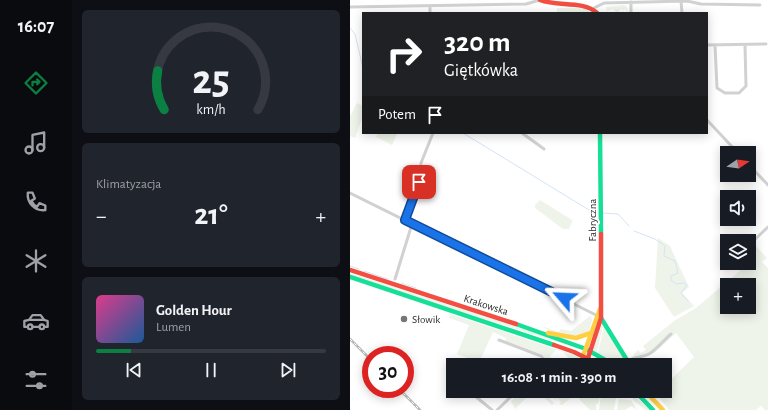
<!DOCTYPE html>
<html lang="pl">
<meta charset="utf-8">
<style>
:root{--surface:#171b24;--page:#20242c;--text:#f1f3f6;--muted:#9ea1a6;--line:#363941;--accent:#0b8043}
body{margin:0;font-family:"Alegreya Sans",sans-serif;background:var(--page);color:var(--text);height:100vh;display:flex;flex-direction:column;font-size:15px;white-space:nowrap}
*{box-sizing:border-box;margin:0}
p{font-size:13px;color:var(--muted)}
.icon{flex:none;width:22px;height:22px;fill:none;stroke:currentColor;stroke-width:2;stroke-linecap:round;stroke-linejoin:round}
.map{position:relative;flex:1;overflow:hidden}
.panel{display:flex;flex-direction:column;gap:10px;padding:10px;background:#0d0f14;width:278px}
.panel>*{flex:none}
.top-card{position:absolute;left:12px;top:12px;width:346px;height:122px;border-radius:0px;box-shadow:0 2px 10px #0003;background:#202124;color:#fff;overflow:hidden}
.needle{width:26px;rotate:77deg}
.controls{position:absolute;left:370px;top:146px;display:grid;gap:8px}
.controls a{display:grid;place-items:center;width:36px;height:36px;border-radius:0px;background:var(--surface);box-shadow:0 2px 10px #0003;font-size:20px}
.speed{position:absolute;left:12px;top:346px;display:flex;gap:8px;font-size:20px;font-weight:700;text-align:center}
.speed>*{display:grid;place-content:center;width:52px;height:52px;border-radius:50%;background:var(--surface);box-shadow:0 2px 10px #0003;line-height:1}
.speed .limit{border:6px solid #d22;background:#fff;color:#111}
.pin{position:absolute;display:grid;place-items:center;width:34px;height:34px;color:#fff;margin:-17px;border-radius:8px;box-shadow:0 2px 6px #0006}
.me{position:absolute;width:44px;margin:-22px;rotate:296deg;stroke-linejoin:round;filter:drop-shadow(0 0 3px #0008)}
.turn{display:flex;align-items:center;gap:14px;height:84px;padding:0 16px;font-size:18px}
.turn .icon{width:52px;height:52px;stroke-width:2.5}
.turn b{display:block;font-size:28px;line-height:34px}
.then{display:flex;align-items:center;height:38px;padding:0 16px;background:#0003;gap:8px;font-size:15px}
.big{font-size:30px;font-weight:600;line-height:1.1}
.panel .tile{flex:1;display:flex;flex-direction:column;justify-content:center;gap:6px;min-width:0;padding:0 14px;border-radius:6px;background:var(--page)}
.panel .dial{align-items:center;gap:0}
.dial svg{height:104px;overflow:visible;fill:none;stroke:var(--line);stroke-width:7;stroke-linecap:round;text-anchor:middle}
.dial text{fill:var(--text);stroke:none}
.song{display:flex;align-items:center;gap:12px}
.cover{width:48px;height:48px;border-radius:6px;background:linear-gradient(135deg,hsl(330 70% 55%),hsl(210 70% 35%))}
.played{height:4px;border-radius:2px;background:linear-gradient(90deg,var(--accent) 15%,var(--line) 15%)}
.keys{display:flex;justify-content:space-around;direction:ltr}
.heat{display:flex;justify-content:space-between;align-items:center;font-size:22px;direction:ltr}
.trip{position:absolute;left:96px;top:358px;width:226px;height:40px;border-radius:0px;background:var(--surface);box-shadow:0 2px 10px #0003;font-weight:600;line-height:40px;text-align:center}
main{display:flex;flex:1;min-height:0}
.tabs{display:flex;flex-direction:column;width:72px;justify-content:space-around;align-items:center;background:#090b0e;color:var(--muted)}
.tabs .icon{width:28px;height:28px}
.tabs .on{color:var(--accent)}
.tabs b{font-size:18px;color:var(--text)}
.map>svg:first-child{display:block}
</style>
<main>
<nav class="tabs">
<b>16:07</b>
<svg class="icon on" aria-label="directions" viewBox="0 0 24 24"><path d="M12 3l9 9-9 9-9-9zM9 14v-3h6M13 9l2 2-2 2"/></svg>
<svg class="icon" aria-label="music" viewBox="0 0 24 24"><path d="M9 18V5l10-2v13"/><circle cx="6" cy="18" r="3"/><circle cx="16" cy="16" r="3"/></svg>
<svg class="icon" aria-label="phone" viewBox="0 0 24 24"><path d="M5 4h4l2 5-3 2q2 4 5 5l2-3 5 2v4C11 20 4 13 5 4z"/></svg>
<svg class="icon" aria-label="climate" viewBox="0 0 24 24"><path d="M12 3v18M4 7l16 10M4 17L20 7"/></svg>
<svg class="icon" aria-label="car" viewBox="0 0 24 24"><path d="M5 17H2v-5l4-1 3-4h7l3 4 3 1v5h-3M9 17h6M6 11h13"/><circle cx="7" cy="17" r="2"/><circle cx="17" cy="17" r="2"/></svg>
<svg class="icon" aria-label="filters" viewBox="0 0 24 24"><path d="M4 7h16M4 17h16"/><circle cx="9" cy="7" r="2"/><circle cx="15" cy="17" r="2"/></svg>
</nav>
<section class="panel">
<div class="tile dial"><svg viewBox="0 0 100 80">
<path d="M14 69A42 42 0 1 1 86 69"/>
<path d="M14 69A42 42 0 0 1 9 39" stroke="#0b8043"/>
<text x="50" y="56" font-size="32" font-weight="700">25</text>
<text x="50" y="72" font-size="11">km/h</text>
</svg></div>
<div class="tile"><p>Klimatyzacja</p>
<div class="heat"><a>−</a><b class="big">21°</b><a>+</a></div>
</div>
<div class="tile">
<div class="song"><i class="cover"></i><div><b>Golden Hour</b><p>Lumen</p></div></div>
<div class="played"></div>
<div class="keys"><svg class="icon" aria-label="previous" viewBox="0 0 24 24"><path d="M18 5L8 12l10 7zM5 5v14"/></svg><svg class="icon" aria-label="pause" viewBox="0 0 24 24"><path d="M8 5v14M16 5v14"/></svg><svg class="icon" aria-label="next" viewBox="0 0 24 24"><path d="M6 5l10 7-10 7zM19 5v14"/></svg></div>
</div>
</section>
<div class="map">
<svg width="418" height="410" viewBox="0 0 418 410">
<rect width="100%" height="100%" fill="#fff"/>
<path fill="#eef4ea" fill-rule="evenodd" d="M 274,5 L 277,7 L 278,12 L 275,9 L 273,10 L 271,9 L 267,13 L 263,9 L 257,11 L 256,7 Z
M 207,8 L 234,8 L 242,13 L 207,13 Z
M 7,103 L 13,106 L 13,116 L 5,138 L 0,136 L 0,116 Z
M 28,133 L 46,133 L 47,134 L 42,145 L 26,137 Z
M 190,200 L 222,220 L 222,222 L 219,229 L 213,229 L 185,208 L 185,205 Z
M 308,238 L 320,246 L 339,287 L 332,293 L 344,306 L 324,317 L 305,288 Z
M 401,245 L 405,245 L 417,258 L 412,262 L 418,268 L 418,410 L 415,410 L 411,406 L 406,410 L 319,410 L 304,391 L 315,391 L 315,385 L 344,357 L 326,333 L 303,354 L 301,352 L 291,356 L 282,357 L 288,350 L 291,353 L 296,350 L 293,346 L 324,321 L 346,308 L 399,263 ZM 377,285 L 399,285 L 399,307 L 377,307 Z
M 0,273 L 207,340 L 232,350 L 15,281 L 0,275 Z
M 100,314 L 227,356 L 230,361 L 228,365 L 225,365 L 213,352 L 206,350 L 200,356 L 209,365 L 195,365 L 199,361 L 191,354 L 156,341 L 156,338 L 143,332 L 129,363 L 107,354 L 119,325 L 99,318 Z
M 241,315 L 242,320 L 239,331 L 229,337 L 204,333 L 189,325 L 208,332 L 211,329 L 221,331 Z
M 252,324 L 253,325 L 247,352 L 243,350 Z
M 254,326 L 278,365 L 267,365 L 248,353 Z
M 173,391 L 200,391 L 200,399 L 204,403 L 202,405 L 190,393 L 186,398 L 186,392 L 181,392 L 181,396 L 179,395 L 165,409 L 161,401 Z
M 204,391 L 233,392 L 228,398 L 222,397 L 212,405 L 209,404 L 211,402 L 207,398 L 205,400 L 204,399 Z
M 235,392 L 250,395 L 248,404 L 246,404 L 246,409 L 247,410 L 240,410 L 229,399 Z
M 251,395 L 266,398 L 264,410 L 249,410 Z
M 283,395 L 300,410 L 296,410 L 283,400 Z
M 269,399 L 281,400 L 287,410 L 281,406 L 275,410 L 267,410 Z"/>
<g fill="none" stroke-linecap="round" stroke-linejoin="round">
<path stroke="#d5e4f2" stroke-width="1" d="M 0,28 L 5,34 L 13,68
M 113,133 L 244,213 L 248,213
M 253,213 L 268,214 L 279,226
M 284,231 L 305,239 L 315,246 L 314,256 L 325,261 L 328,273 L 321,276 L 321,280 L 326,284 L 334,283 L 337,285 L 331,293 L 338,301
M 0,266 L 9,269
M 14,271 L 38,279
M 51,283 L 66,288"/>
<path stroke="#d1d1d1" stroke-width="3" d="M 331,1 L 332,13
M 281,2 L 281,13
M 80,6 L 80,13
M 0,7 L 176,4 L 190,0
M 244,8 L 254,3 L 337,1 L 351,4 L 410,5
M 357,45 L 416,44
M 365,45 L 367,88 L 375,93 L 389,93 L 396,86 L 395,45
M 357,120 L 388,153
M 172,133 L 194,149
M 399,165 L 418,185
M 0,193 L 248,316
M 55,220 L 71,177 L 71,163 L 83,133
M 399,245 L 418,227
M 376,266 L 379,263
M 45,279 L 62,224
M 149,340 L 191,356 L 195,360 L 193,365
M 278,361 C 285,356 292,358 299,354 C 307,349 314,340 321,334
M 230,365 L 233,356
M 235,365 L 238,358
M 100,382 L 103,383
M 119,391 L 142,410
M 147,410 L 167,391"/>
<path stroke="#16e098" stroke-width="4.5" d="M 250,133 L 251,234
M 0,277 L 204,345
M 251,318 L 280,365
M 166,324 L 236,349 L 264,365
M 285,391 L 303,410"/>
<path stroke="#ffcf43" stroke-width="4.5" d="M 198,333 L 226,338 L 241,333
M 233,356 L 250,309
M 295,391 L 313,410"/>
<path stroke="#f24e42" stroke-width="4.5" d="M 190,0 C 208,7 233,0 247,13
M 0,270 L 166,324
M 204,345 L 224,352 L 250,365
M 238,358 L 251,318 L 251,234"/>
<g stroke="#b8b8b8" stroke-width="2.5">
<path id="rail" d="M 0,339 L 21,360
M 49,389 L 70,410"/>
</g>
<use href="#rail" stroke="#fff" stroke-width="1" stroke-dasharray="3" stroke-linecap="butt"/>
</g>
<g fill="none" stroke-linecap="round" stroke-linejoin="round">
<g stroke="#114b97" stroke-width="10">
<path id="route" d="M 69,182 L 55,220 L 214,298"/>
</g>
<use href="#route" stroke="#1a73e8" stroke-width="7"/>
</g>
<circle fill="#767676" stroke="#fff" stroke-width="1.5" cx="54" cy="319" r="4"/>
<g text-anchor="middle" dominant-baseline="central" stroke-width="4" stroke-linejoin="round" paint-order="stroke">
<g font-size="11" fill="#2c2c2c" stroke="#fff">
<text transform="translate(242 220) rotate(-90)">Fabryczna</text>
<text transform="translate(136 305) rotate(18)">Krakowska</text>
</g>
<g font-size="11" fill="#2c2c2c" stroke="#fff" text-anchor="start">
<text x="62" y="319">Słowik</text>
</g>
</g>
</svg>
<div class="controls">
<a><svg class="needle" viewBox="-14 -14 28 28"><path d="M0-13l5 13h-10z" fill="#e53935"/><path d="M0 13l5-13h-10z" fill="#9ea1a6"/></svg></a>
<a><svg class="icon" aria-label="sound" viewBox="0 0 24 24"><path d="M4 9h4l5-4v14l-5-4H4zM17 9q2 3 0 6"/></svg></a>
<a><svg class="icon" aria-label="layers" viewBox="0 0 24 24"><path d="M12 4l9 5-9 5-9-5zM3 14l9 5 9-5"/></svg></a>
<a>+</a>
</div>
<div class="speed"><div class="limit">30</div></div>
<div class="pin" style="left:69px;top:182px;background:#d93025"><svg class="icon" aria-label="arrive" viewBox="0 0 24 24"><path d="M6 21V4h12l-3 4 3 4H6"/></svg></div>
<svg class="me" style="left:214px;top:298px" viewBox="-20 -20 40 40"><path d="M0-17L14 15 0 8-14 15z" fill="#1a73e8" stroke="#fff" stroke-width="4"/></svg>
<div class="trip">16:08 · 1 min · 390 m</div>
<div class="top-card">
<div class="turn"><svg class="icon" aria-label="right" viewBox="0 0 24 24"><path d="M7 20v-9h11M14 6l5 5-5 5"/></svg><div><b>320 m</b>Giętkówka</div></div>
<div class="then">Potem<svg class="icon" aria-label="arrive" viewBox="0 0 24 24"><path d="M6 21V4h12l-3 4 3 4H6"/></svg></div>
</div>
</div>
</main>
